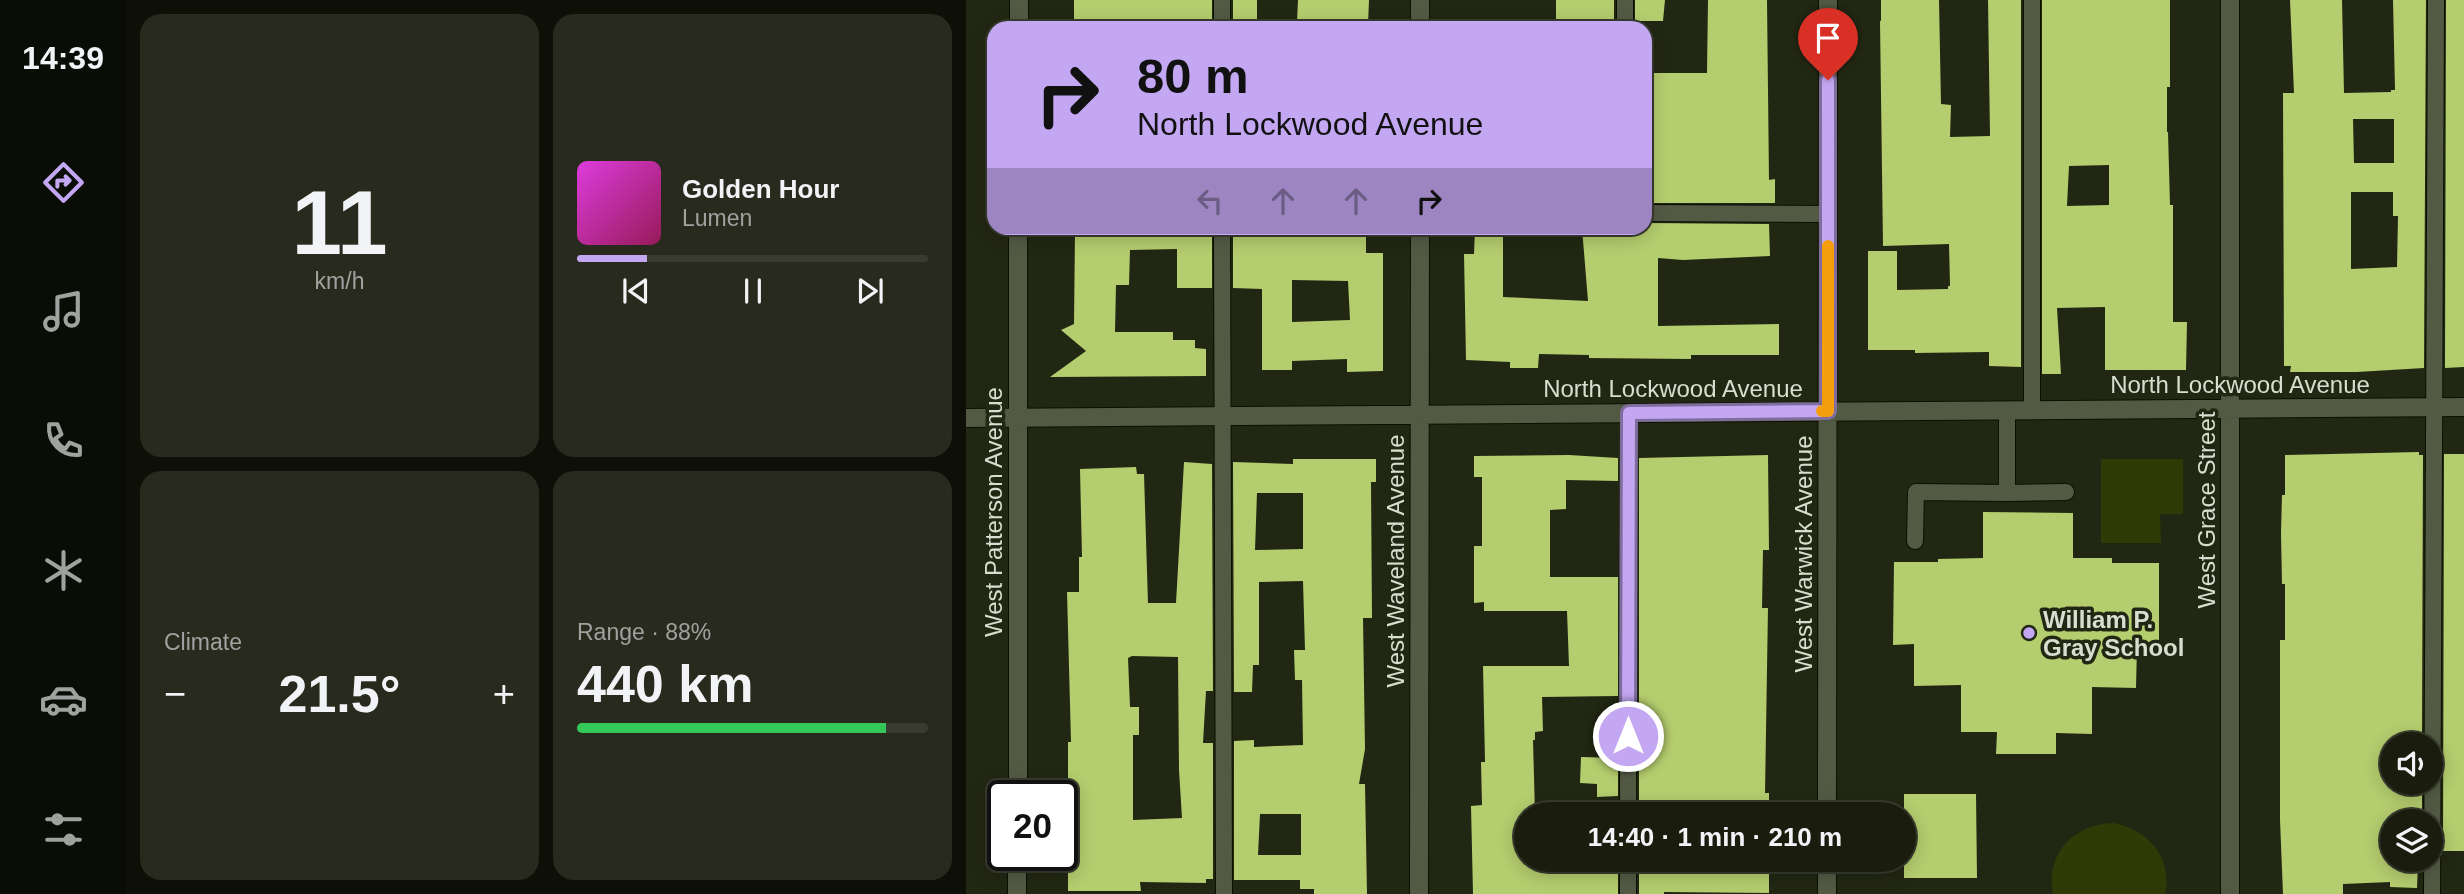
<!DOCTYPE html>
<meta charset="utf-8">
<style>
:root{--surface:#1a1d0e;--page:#272a1c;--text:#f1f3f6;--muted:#9fa29e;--line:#383b2e;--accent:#c3a7f2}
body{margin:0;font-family:Arial,sans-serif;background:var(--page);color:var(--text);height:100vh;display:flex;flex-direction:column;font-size:26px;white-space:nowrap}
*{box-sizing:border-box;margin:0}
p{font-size:23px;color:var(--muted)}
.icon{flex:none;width:38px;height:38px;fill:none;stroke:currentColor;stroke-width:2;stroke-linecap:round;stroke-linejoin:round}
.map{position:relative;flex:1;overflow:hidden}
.sheet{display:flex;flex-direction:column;gap:14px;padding:14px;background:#0e1008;width:840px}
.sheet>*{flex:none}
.top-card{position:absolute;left:21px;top:21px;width:665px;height:214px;border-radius:21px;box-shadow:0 4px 18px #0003,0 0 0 2px var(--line);background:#c3a7f2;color:#111;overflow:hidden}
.fabs{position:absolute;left:1414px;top:732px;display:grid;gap:14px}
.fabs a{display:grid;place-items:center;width:63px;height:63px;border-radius:50%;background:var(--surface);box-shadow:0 4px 18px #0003,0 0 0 2px var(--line);font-size:35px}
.speed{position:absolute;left:21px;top:780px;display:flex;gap:14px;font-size:35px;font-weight:700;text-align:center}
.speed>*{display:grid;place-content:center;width:91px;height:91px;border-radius:50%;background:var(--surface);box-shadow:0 4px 18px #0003,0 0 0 2px var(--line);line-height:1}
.speed .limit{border:4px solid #111;border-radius:10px;background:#fff;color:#111}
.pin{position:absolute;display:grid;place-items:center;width:60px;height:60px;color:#fff;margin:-72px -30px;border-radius:50% 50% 50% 0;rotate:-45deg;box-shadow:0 0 7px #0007}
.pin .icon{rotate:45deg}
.me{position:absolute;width:77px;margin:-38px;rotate:0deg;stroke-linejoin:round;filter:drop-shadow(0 0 5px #0008)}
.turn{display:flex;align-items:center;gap:24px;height:147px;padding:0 35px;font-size:32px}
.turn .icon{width:91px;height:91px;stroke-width:2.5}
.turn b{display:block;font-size:49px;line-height:60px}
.lanes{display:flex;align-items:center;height:66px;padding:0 35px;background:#0003;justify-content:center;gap:35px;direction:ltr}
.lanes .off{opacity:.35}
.big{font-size:52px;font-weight:800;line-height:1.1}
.sheet .widget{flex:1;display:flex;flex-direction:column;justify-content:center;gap:10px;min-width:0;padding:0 24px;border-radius:21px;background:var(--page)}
.sheet .dial{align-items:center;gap:0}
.dial b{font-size:91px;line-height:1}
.song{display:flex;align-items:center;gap:21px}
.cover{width:84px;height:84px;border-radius:10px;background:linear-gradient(135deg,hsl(300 70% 55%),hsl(330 70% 35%))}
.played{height:7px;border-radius:4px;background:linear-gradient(90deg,var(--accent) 20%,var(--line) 20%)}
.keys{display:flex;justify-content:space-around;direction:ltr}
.heat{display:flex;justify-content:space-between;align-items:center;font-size:38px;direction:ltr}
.charge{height:10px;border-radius:5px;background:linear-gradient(90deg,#34c759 88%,var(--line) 0)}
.sheet .tiles{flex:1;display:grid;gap:14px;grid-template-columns:repeat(2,1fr)}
.trip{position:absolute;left:548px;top:802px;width:402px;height:70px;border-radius:35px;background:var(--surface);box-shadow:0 4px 18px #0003,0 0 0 2px var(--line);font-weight:800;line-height:70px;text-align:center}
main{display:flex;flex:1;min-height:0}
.menu{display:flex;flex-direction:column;width:126px;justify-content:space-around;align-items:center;background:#0a0c06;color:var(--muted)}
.menu .icon{width:49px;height:49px}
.menu .current{color:var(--accent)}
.menu b{font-size:32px;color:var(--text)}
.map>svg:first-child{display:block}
</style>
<main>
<nav class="menu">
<b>14:39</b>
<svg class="icon current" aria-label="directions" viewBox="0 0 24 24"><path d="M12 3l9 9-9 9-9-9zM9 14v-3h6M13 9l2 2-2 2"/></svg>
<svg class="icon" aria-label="music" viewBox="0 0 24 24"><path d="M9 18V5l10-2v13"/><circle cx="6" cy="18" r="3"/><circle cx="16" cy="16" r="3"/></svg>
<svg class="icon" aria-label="phone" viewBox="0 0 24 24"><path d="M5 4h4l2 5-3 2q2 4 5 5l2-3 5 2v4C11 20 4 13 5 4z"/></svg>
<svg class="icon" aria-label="climate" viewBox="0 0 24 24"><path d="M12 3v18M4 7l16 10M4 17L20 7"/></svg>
<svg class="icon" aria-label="car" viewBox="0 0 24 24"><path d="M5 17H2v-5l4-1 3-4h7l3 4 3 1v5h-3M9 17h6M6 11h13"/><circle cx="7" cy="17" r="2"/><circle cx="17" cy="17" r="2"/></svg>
<svg class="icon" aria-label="filters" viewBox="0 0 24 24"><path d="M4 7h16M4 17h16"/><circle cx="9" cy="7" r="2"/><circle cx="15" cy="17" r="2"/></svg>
</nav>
<section class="sheet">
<div class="tiles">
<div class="widget dial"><b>11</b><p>km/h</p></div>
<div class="widget">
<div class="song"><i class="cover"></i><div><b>Golden Hour</b><p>Lumen</p></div></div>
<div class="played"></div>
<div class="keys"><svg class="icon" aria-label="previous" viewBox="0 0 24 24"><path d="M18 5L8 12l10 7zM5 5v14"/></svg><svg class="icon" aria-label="pause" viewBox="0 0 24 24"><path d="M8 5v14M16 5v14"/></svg><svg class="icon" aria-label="next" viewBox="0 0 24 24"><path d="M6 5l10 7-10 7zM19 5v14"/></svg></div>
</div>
<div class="widget"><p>Climate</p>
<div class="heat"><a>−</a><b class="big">21.5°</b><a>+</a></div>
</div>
<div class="widget"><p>Range · 88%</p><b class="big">440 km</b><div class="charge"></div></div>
</div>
</section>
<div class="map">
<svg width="1498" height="894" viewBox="0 0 1498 894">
<rect width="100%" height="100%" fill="#222713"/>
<path fill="#2f3a07" d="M 1135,459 L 1217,459 L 1217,514 L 1194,514 L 1195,543 L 1135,543 Z
M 1147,823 C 1182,829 1207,858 1199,894 L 1087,894 C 1079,854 1108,824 1147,823 Z"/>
<path fill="#b4cd6e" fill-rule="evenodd" d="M 108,0 L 246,0 L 246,24 L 240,24 L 240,27 L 108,27 Z
M 267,0 L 291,0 L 291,23 L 267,24 Z
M 332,0 L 403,0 L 402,25 L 336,24 L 336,21 L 331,21 Z
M 590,0 L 648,0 L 648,22 L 590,23 Z
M 669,0 L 699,0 L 697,21 L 669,21 Z
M 742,0 L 801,0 L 803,180 L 809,179 L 809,203 L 679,203 L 679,73 L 741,73 Z
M 915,0 L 973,0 L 975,104 L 985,105 L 984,137 L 1024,136 L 1022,0 L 1055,0 L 1055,367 L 1023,366 L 1023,352 L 949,353 L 949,350 L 902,350 L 902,251 L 931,251 L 931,290 L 982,289 L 982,286 L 984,286 L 983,244 L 917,246 L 914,21 L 915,21 Z
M 1076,0 L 1204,0 L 1204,87 L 1201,87 L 1201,132 L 1202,132 L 1204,205 L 1207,205 L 1207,322 L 1221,322 L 1220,370 L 1139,370 L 1139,307 L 1091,308 L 1095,374 L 1076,374 ZM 1143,165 L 1143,205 L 1101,206 L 1103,166 Z
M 1324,0 L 1376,0 L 1378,93 L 1425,92 L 1425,90 L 1429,90 L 1427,0 L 1460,0 L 1458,368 L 1391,372 L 1324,372 L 1325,366 L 1318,366 L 1317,93 L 1328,93 ZM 1387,119 L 1428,119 L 1428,163 L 1388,163 ZM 1385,192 L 1427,192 L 1427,216 L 1432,216 L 1431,267 L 1385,269 Z
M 1480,0 L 1498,0 L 1498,367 L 1479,368 Z
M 679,223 L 803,224 L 804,256 L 717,260 L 692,258 L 692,326 L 813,324 L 813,355 L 725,355 L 725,359 L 623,358 L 623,355 L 573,354 L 572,368 L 544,368 L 544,362 L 500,360 L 498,254 L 508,254 L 509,228 L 537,228 L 537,297 L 622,301 L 616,228 L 679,228 Z
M 120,228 L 246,228 L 246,288 L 211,288 L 211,249 L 164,250 L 163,285 L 150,285 L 149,332 L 207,332 L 207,340 L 229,340 L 229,348 L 240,349 L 240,376 L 84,377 L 120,351 L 95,330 L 108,324 L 109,232 L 120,231 Z
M 267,228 L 400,228 L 400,253 L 417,253 L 417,371 L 381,372 L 381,359 L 326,361 L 326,370 L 296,370 L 296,289 L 267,288 ZM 326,280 L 382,281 L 384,320 L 326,322 Z
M 1453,452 L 1453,455 L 1457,455 L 1456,739 L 1426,738 L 1426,791 L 1456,792 L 1456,816 L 1426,815 L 1426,863 L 1452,864 L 1451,888 L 1424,887 L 1424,882 L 1377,884 L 1377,894 L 1317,894 L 1314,820 L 1314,640 L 1319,640 L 1319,584 L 1316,584 L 1315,533 L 1316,495 L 1319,495 L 1319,455 Z
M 1478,454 L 1498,454 L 1498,851 L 1477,851 Z
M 603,455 L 652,458 L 652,481 L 600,480 L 600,509 L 584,510 L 584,577 L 652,577 L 652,696 L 576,697 L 577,731 L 569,732 L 569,740 L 567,740 L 569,814 L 560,814 L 560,859 L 571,859 L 571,872 L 619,872 L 619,859 L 652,859 L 652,894 L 507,894 L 505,806 L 516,805 L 515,762 L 519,762 L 517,666 L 603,666 L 601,611 L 518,611 L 518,602 L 508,603 L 508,546 L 516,546 L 516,477 L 508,477 L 508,456 Z
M 802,455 L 803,550 L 797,550 L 796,608 L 802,608 L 799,793 L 803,793 L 803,814 L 673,814 L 673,458 Z
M 327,459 L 410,459 L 410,482 L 405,482 L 406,618 L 397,618 L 399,749 L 393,784 L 399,784 L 401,894 L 348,894 L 348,889 L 334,889 L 334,880 L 268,880 L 268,741 L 288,740 L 288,747 L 337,745 L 336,680 L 329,680 L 328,650 L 339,650 L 337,581 L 293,582 L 293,665 L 287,665 L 286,692 L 268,692 L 267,462 L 327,464 ZM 291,493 L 337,493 L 337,549 L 289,550 ZM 294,814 L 335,814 L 335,855 L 292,855 Z
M 218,462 L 246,464 L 247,691 L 240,691 L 237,743 L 247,743 L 247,879 L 240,879 L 240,883 L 174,882 L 175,891 L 102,891 L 102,742 L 105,742 L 101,592 L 113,592 L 113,557 L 116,557 L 114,469 L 170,467 L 171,474 L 178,474 L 182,603 L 210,603 ZM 166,656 L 212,657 L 213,770 L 216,818 L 167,820 L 167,735 L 173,735 L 173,707 L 164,707 L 162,658 Z
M 1017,512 L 1107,513 L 1107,558 L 1146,558 L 1146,563 L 1193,563 L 1193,645 L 1171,645 L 1170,688 L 1126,687 L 1126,734 L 1090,733 L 1090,754 L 1030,754 L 1031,732 L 995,732 L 995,685 L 948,686 L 948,644 L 927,645 L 928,562 L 972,562 L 972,559 L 1017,558 Z
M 615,757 L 652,758 L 652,796 L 631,797 L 631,784 L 614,783 Z
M 938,794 L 1010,794 L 1011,878 L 938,878 Z
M 673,859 L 753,859 L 753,865 L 803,865 L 803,893 L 698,892 L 698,894 L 673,894 Z"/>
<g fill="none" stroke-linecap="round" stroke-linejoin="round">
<g stroke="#0b1001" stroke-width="18">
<path id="service" d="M 659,0 L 659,28
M 256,28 L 256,0
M 679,213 L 862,214
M 256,228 L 258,894
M 1041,410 L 1041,493 L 1100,492
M 1066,410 L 1066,0
M 949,541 L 950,492 L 1041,493
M 662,814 L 663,413
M 662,894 L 662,859
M 1466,894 L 1470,0"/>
</g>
<g stroke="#0b1001" stroke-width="20">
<path id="minor" d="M 53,28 L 53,0
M 454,28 L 454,0
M 0,418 L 1498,407
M 52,796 L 52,228
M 861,814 L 862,0
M 51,894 L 51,856
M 453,894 L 454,228
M 861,894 L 861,859
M 1264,894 L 1264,0"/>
</g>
<use href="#service" stroke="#535a44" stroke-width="16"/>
<use href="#minor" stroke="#535a44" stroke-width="18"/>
</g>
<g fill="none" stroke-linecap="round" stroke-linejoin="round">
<g stroke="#7f6d9d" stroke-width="18">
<path id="route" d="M 662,736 L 663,413 L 862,411 L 862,80"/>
</g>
<use href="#route" stroke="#c3a7f2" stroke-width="12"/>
<path stroke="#f59e0b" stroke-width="12" d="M 856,411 L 862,411 L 862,246"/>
</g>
<circle fill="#c3a7f2" stroke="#222713" stroke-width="2.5" cx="1063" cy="633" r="7"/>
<g text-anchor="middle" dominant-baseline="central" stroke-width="7" stroke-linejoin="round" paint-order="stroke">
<g font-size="24" fill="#d8ddd0" stroke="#222713">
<text x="1274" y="384">North Lockwood Avenue</text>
<text x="707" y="388">North Lockwood Avenue</text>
<text transform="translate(1240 510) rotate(-90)">West Grace Street</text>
<text transform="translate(27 512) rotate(-90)">West Patterson Avenue</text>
<text transform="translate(837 554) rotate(-90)">West Warwick Avenue</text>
<text transform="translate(429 561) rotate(-90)">West Waveland Avenue</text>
</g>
<g font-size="24" font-weight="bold" fill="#d8ddd0" stroke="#222713" text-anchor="start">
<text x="1077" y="619">William P.<tspan x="1077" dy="28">Gray School</tspan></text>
</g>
</g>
</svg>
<div class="fabs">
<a><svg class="icon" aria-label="sound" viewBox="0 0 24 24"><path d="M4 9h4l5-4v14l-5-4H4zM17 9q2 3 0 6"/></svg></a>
<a><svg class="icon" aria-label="layers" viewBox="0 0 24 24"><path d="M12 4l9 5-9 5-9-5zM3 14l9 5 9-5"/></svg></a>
</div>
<div class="speed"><div class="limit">20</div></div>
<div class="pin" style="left:862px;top:80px;background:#d93025"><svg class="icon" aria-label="arrive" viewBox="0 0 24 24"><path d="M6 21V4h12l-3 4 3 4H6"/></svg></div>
<svg class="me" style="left:662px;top:736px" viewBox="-20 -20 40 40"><circle r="17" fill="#c3a7f2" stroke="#fff" stroke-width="3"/><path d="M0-11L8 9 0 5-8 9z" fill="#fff"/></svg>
<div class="trip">14:40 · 1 min · 210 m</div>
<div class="top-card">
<div class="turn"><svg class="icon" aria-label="right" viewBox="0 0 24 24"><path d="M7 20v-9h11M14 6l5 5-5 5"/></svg><div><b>80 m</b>North Lockwood Avenue</div></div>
<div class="lanes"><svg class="icon off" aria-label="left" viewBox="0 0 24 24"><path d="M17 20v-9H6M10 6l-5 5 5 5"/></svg><svg class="icon off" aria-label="ahead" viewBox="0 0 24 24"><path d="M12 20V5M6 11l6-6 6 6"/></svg><svg class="icon off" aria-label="ahead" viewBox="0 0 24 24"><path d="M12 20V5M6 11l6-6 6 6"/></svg><svg class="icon" aria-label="right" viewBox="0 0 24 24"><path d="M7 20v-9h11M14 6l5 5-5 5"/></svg></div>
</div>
</div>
</main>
